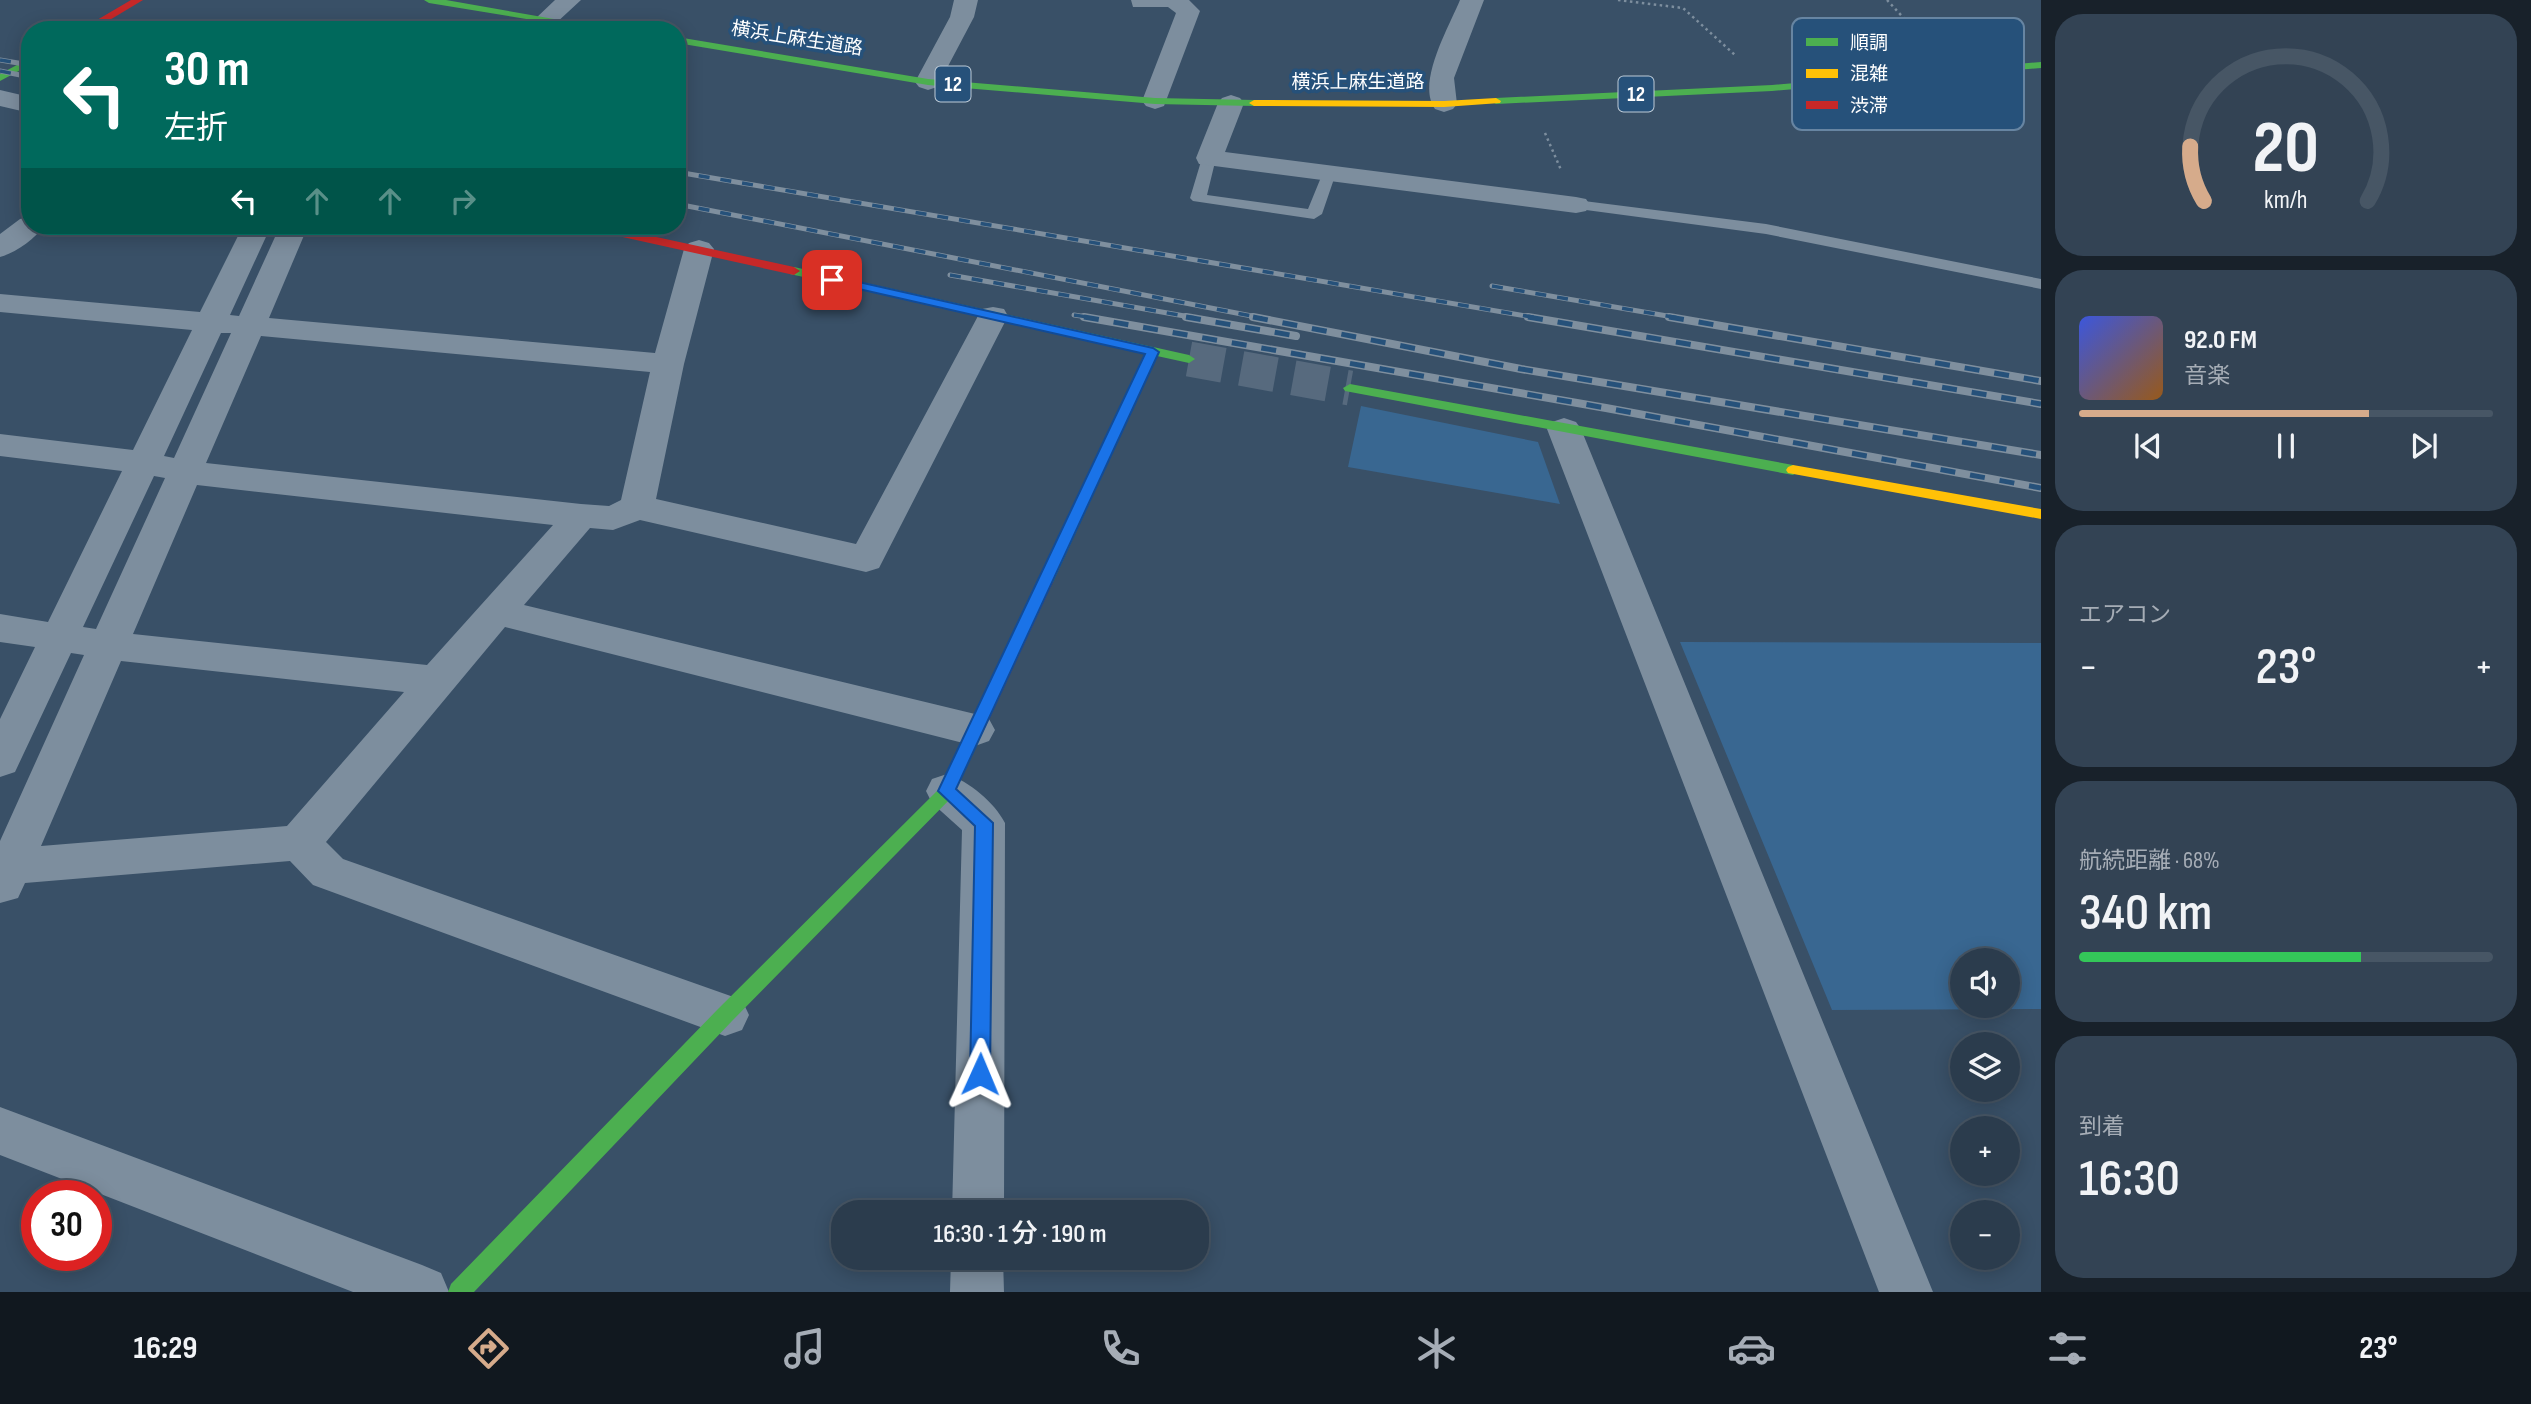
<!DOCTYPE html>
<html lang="ja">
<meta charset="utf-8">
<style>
:root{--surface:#2b3c4d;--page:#334354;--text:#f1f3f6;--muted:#a6adb6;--line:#475665;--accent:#d6ab8b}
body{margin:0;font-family:"Sofia Sans Condensed","Noto Sans JP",sans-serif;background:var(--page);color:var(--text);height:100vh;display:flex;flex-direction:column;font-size:26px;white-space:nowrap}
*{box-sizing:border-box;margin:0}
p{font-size:23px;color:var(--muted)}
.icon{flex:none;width:38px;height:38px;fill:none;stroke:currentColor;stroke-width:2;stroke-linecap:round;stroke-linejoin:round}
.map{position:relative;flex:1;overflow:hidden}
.details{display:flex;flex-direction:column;gap:14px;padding:14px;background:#18212a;width:490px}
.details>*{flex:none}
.top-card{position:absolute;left:21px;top:21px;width:665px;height:214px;border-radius:28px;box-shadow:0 4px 18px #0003,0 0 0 2px var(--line);background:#00695c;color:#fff;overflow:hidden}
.fabs{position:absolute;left:1950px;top:948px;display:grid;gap:14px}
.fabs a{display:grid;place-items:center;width:70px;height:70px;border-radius:50%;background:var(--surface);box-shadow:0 4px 18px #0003,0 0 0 2px var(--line);font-size:35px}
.speed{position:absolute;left:21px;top:1180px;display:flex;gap:14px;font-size:35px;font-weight:700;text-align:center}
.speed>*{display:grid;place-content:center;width:91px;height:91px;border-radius:50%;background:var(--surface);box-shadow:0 4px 18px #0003,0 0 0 2px var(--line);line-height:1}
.speed .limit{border:10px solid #d22;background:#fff;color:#111}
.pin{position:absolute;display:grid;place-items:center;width:60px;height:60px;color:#fff;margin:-30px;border-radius:14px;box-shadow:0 4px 10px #0006}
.me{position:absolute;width:77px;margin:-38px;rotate:1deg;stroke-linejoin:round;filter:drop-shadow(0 0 5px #0008)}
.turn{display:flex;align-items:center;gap:24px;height:147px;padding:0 28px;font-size:32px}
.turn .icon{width:91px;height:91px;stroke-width:2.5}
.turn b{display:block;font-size:49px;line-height:60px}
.lanes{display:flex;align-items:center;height:66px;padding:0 28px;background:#0003;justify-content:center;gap:35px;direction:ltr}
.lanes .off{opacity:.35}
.big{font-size:52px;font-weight:600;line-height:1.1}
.details .widget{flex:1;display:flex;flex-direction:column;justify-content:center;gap:10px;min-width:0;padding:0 24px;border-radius:28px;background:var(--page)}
.details .dial{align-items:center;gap:0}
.dial svg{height:182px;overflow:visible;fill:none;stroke:var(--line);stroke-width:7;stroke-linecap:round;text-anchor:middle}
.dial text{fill:var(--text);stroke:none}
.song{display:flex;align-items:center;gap:21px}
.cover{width:84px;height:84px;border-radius:10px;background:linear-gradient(135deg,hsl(230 70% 55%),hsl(30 70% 35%))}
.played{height:7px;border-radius:4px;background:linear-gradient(90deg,var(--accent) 70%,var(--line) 70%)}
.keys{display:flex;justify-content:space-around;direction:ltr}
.heat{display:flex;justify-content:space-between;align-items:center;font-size:38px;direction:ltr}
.charge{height:10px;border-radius:5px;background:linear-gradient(90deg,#34c759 68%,var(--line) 0)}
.trip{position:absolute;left:831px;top:1200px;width:378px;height:70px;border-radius:28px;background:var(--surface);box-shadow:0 4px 18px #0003,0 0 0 2px var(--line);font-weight:600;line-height:70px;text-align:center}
.tabs{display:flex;height:112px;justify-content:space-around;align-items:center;background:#11181f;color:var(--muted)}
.tabs .icon{width:49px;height:49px}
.tabs .on{color:var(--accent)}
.tabs b{font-size:32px;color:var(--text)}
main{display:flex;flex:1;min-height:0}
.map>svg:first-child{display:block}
</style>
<main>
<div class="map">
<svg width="2041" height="1292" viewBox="0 0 2041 1292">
<rect width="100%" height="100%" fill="#395067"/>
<path fill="#396791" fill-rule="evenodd" d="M 1361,406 L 1538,442 L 1560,504 L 1348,467 Z
M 1680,642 L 2041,643 L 2041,1009 L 1832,1010 ZM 1962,961 L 2007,961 L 2007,1006 L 1962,1006 Z"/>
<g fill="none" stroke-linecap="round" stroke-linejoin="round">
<path stroke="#576a7e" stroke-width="35" stroke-dasharray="35 18" stroke-linecap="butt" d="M 1189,359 L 1350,388"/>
<path stroke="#7d8e9e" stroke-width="2.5" stroke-dasharray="2.5 3.5" stroke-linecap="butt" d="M 1618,0 L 1683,8 L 1735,55
M 1887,0 L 1925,41
M 1545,133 L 1561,170"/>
<path fill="#7d8e9e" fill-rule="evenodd" d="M 1209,154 L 1216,158 L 1207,195 L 1308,209 L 1324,170 L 1329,169 L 1336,173 L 1322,214 L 1314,219 L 1193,201 L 1190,198 L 1202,158 Z
M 1576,200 L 1766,224 L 2041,279 L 2041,289 L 1766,234 L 1571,208 L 1568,205 L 1571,202 Z"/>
<path fill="#7d8e9e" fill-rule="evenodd" d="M 555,0 L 581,0 L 555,24 L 539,24 L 535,19 Z
M 954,0 L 978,0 L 974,17 L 937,87 L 928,90 L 919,87 L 915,82 L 950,17 Z
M 1131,0 L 1189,0 L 1200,11 L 1164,106 L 1155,109 L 1146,106 L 1142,101 L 1176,13 L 1168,7 L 1133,7 Z
M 1460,0 L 1484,0 L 1454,78 L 1457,104 L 1453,109 L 1444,112 L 1435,109 C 1416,83 1449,27 1460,0 Z
M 0,90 L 30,97 L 30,113 L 0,106 Z
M 1231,95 L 1240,98 L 1244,103 L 1225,152 L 1576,197 L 1586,199 L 1590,205 L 1586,211 L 1576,213 L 1199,164 L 1196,158 L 1218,103 L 1222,98 Z
M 30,216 L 30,226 L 44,226 C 35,239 15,253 0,257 L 0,234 L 20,219 Z
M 243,226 L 271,226 L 230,315 L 239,316 L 280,226 L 308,226 L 269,318 L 655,353 L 684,249 L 689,243 L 699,240 L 709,243 L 714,249 L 684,364 L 656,499 L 856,544 L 978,316 L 982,309 L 993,307 L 1004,309 L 1008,316 L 879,568 L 866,572 L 640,520 L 613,530 L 590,528 L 524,605 L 975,714 L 989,719 L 995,730 L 989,741 L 975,746 L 505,627 L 326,842 L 343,859 L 742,1000 L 749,1015 L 742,1030 L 725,1036 L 313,885 L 290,861 L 25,883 L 18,898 L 0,903 L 0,841 L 84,655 L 71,653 L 15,772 L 0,777 L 0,719 L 35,647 L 0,642 L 0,614 L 48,622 L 122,471 L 0,456 L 0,434 L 133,450 L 192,330 L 0,312 L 0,294 L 200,312 ZM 221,333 L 231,333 L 174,458 L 164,456 ZM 261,336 L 650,372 L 621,500 L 609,506 L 581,504 L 206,463 ZM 154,476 L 165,478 L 96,629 L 83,627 ZM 197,485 L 553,525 L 427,665 L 133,634 ZM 121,661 L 404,692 L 287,826 L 41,846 Z
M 1564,418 L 1576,422 L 1581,429 L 1933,1292 L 1879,1292 L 1547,429 L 1552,422 Z
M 947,774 C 970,782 994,802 1005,823 L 1004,1213 L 952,1213 L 962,830 L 932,803 L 926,791 L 932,779 Z
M 0,1107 L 422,1265 L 441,1273 L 449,1292 L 353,1292 L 0,1155 Z
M 951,1258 L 1003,1258 L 1004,1292 L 950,1292 Z"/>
<path fill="#4caf50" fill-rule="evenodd" d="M 424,0 L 446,0 L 617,30 L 593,30 L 429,3 Z
M 677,37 L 928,79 L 1155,98 L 1254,100 L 1259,103 L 1254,106 L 1155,104 L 928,85 L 677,43 Z
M 30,58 L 30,65 L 0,81 L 0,74 Z
M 2041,62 L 2041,68 L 1772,91 L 1496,104 L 1491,101 L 1496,98 L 1772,85 Z
M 794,267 L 1189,355 L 1195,359 L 1189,363 L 1157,356 L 1053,582 L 1045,587 L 1037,582 L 1145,353 L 790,274 L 790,268 Z
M 1350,384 L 1793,465 L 1800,470 L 1793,475 L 1345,391 L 1343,388 Z
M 977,722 L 983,724 L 985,728 L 953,796 L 732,1021 L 474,1292 L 448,1292 L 451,1284 L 718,1009 L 941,787 L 971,724 Z"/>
<path fill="#ffc107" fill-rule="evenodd" d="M 1496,98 L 1501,101 L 1500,103 L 1444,107 L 1254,106 L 1249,103 L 1254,100 L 1444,101 Z
M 1793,465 L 2041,509 L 2041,519 L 1788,473 L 1786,470 L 1788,467 Z"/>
<path fill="#c62828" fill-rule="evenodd" d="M 131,0 L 143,0 L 93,30 L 80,30 Z
M 585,226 L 606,226 L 794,267 L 800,271 L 794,275 L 591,230 Z
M 1045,577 L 1053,582 L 985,728 L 983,732 L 971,732 L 969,728 L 1037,582 Z"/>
<g stroke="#7f8f9e" stroke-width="5">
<path id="rail-far1" d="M 0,60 L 30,65
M 0,71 L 30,77
M 677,172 L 1538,318
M 677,204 L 1262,318
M 950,275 L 1196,318
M 1492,286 L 1679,318
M 1074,315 L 1094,318"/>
</g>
<g stroke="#7f8f9e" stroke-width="8">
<path id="rail" d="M 1084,317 L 1606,408 L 2041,488
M 1186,317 L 1296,336
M 1253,317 L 1521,369 L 2041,455
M 1528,317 L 2041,404
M 1669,317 L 2041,381"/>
</g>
<use href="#rail-far1" stroke="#26517a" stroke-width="3.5" stroke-dasharray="11" stroke-linecap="butt"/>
<use href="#rail" stroke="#26517a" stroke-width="5" stroke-dasharray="15" stroke-linecap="butt"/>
</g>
<path fill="#1a73e8" stroke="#114b97" stroke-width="2" d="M 832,276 L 1153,348 L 1159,352 L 956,789 L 993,823 L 990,1074 L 987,1080 L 980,1083 L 973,1080 L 970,1074 L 975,826 L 938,791 L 1145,354 L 828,282 L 828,277 Z"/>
<g text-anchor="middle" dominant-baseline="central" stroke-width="7" stroke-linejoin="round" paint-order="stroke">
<g font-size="19" fill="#fff" stroke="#26517a">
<text transform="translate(797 39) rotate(9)">横浜上麻生道路</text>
<text x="1358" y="82">横浜上麻生道路</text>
</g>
<g fill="#26517a" stroke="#becbd7" stroke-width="2">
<rect x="935.5" y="66.5" width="35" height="35" rx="5"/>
<rect x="1618.5" y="76.5" width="35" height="35" rx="5"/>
</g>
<g font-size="21" font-weight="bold" fill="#fff">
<text x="953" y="84">12</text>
<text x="1636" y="94">12</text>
</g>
</g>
<rect x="1792" y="18" width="232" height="112" rx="10" fill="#26517a" stroke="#6785a2" stroke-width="2"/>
<rect x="1806" y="38" width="32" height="8" fill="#4caf50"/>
<rect x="1806" y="69" width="32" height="9" fill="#ffc107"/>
<rect x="1806" y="101" width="32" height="8" fill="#c62828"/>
<g font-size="19" fill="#fff">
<text x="1850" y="49">順調</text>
<text x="1850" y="80">混雑</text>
<text x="1850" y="112">渋滞</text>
</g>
</svg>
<div class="fabs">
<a><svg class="icon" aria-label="sound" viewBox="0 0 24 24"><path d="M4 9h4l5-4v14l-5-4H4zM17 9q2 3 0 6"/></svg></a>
<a><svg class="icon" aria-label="layers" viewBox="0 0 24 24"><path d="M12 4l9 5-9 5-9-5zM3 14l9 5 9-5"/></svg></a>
<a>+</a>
<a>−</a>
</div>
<div class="speed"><div class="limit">30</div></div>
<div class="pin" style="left:832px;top:280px;background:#d93025"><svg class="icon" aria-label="arrive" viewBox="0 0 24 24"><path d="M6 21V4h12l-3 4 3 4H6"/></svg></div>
<svg class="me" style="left:980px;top:1074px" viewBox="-20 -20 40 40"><path d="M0-17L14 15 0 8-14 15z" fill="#1a73e8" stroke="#fff" stroke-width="4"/></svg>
<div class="trip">16:30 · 1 分 · 190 m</div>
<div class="top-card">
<div class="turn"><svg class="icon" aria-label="left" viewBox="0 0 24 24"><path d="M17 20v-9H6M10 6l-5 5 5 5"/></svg><div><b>30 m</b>左折</div></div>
<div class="lanes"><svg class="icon" aria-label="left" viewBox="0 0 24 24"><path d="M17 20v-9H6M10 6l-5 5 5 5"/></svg><svg class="icon off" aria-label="ahead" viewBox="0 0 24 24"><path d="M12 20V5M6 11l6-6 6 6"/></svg><svg class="icon off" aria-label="ahead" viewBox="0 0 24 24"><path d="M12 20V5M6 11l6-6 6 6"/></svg><svg class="icon off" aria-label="right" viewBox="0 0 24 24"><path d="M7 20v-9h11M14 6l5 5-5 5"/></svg></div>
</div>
</div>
<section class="details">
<div class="widget dial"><svg viewBox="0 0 100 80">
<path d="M14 69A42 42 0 1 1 86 69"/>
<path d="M14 69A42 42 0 0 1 8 45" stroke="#d6ab8b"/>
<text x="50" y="56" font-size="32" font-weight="700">20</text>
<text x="50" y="72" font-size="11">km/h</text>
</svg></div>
<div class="widget">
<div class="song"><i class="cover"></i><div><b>92.0 FM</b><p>音楽</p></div></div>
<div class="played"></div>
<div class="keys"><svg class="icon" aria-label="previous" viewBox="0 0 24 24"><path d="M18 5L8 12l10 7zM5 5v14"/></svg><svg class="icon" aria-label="pause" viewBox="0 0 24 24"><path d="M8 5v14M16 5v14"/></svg><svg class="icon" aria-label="next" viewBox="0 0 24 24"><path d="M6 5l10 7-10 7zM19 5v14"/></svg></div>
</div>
<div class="widget"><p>エアコン</p>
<div class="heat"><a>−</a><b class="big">23°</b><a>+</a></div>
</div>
<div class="widget"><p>航続距離 · 68%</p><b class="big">340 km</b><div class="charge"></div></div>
<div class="widget"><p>到着</p><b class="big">16:30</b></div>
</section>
</main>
<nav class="tabs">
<b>16:29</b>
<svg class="icon on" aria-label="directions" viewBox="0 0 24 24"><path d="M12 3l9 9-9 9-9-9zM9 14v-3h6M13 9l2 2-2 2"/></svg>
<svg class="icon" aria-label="music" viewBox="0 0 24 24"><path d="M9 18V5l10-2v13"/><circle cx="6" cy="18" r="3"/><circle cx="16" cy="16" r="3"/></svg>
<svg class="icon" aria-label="phone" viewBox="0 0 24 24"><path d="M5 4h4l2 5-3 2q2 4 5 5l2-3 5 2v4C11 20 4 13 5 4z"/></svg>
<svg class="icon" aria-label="climate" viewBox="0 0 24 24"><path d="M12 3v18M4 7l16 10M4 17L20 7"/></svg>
<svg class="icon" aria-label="car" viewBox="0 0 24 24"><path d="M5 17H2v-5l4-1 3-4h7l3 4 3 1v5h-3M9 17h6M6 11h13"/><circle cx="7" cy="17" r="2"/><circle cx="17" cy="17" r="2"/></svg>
<svg class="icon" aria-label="filters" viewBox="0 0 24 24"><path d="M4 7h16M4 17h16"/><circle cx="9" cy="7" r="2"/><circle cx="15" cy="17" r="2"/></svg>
<b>23°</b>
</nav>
